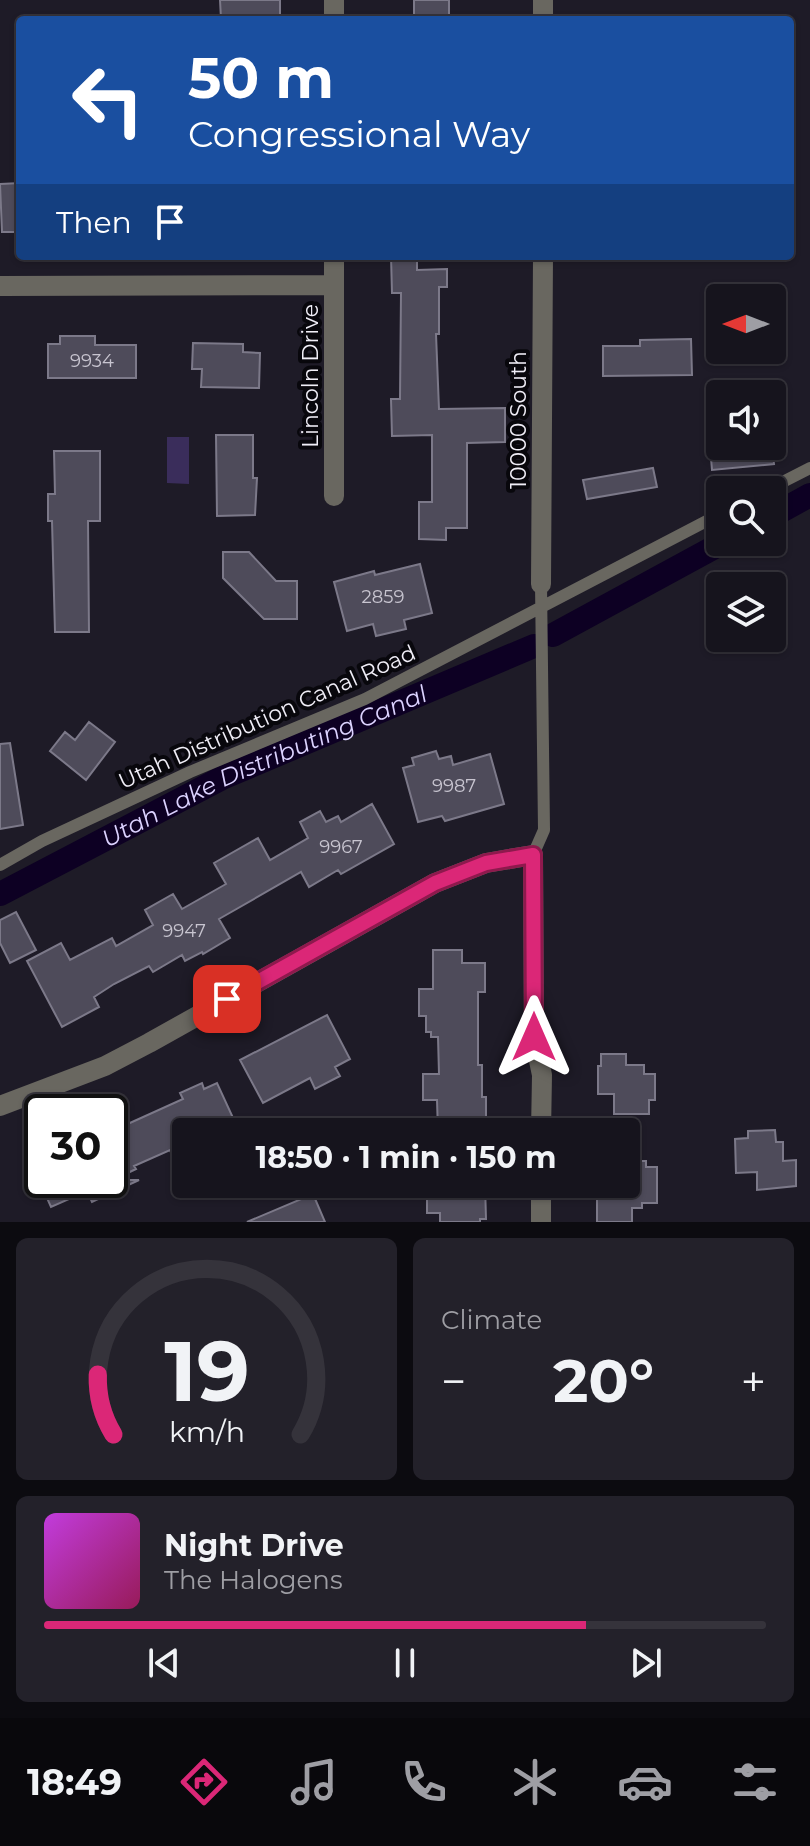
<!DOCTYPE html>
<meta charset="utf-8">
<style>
:root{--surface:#16141d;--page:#23212a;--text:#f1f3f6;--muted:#9e9ea4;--line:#35333b;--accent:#db2777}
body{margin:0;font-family:Montserrat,sans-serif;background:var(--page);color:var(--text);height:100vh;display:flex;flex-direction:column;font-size:30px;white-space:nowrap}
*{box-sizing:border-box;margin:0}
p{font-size:26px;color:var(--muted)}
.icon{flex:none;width:44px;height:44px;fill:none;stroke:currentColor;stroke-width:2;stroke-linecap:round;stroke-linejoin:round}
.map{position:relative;height:1222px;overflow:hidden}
.side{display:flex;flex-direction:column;gap:16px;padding:16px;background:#0c0b10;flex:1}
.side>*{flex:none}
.guide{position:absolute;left:16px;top:16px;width:778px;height:244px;border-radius:8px;box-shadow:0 2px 6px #0004,0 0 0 2px var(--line);background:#1a4fa0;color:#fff;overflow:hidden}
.needle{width:52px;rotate:270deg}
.tools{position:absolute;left:706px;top:284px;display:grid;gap:16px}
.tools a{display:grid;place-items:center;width:80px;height:80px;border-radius:8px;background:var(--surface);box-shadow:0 2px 6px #0004,0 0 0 2px var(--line);font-size:40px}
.speed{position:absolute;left:24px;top:1094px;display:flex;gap:16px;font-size:40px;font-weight:700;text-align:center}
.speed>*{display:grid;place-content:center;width:104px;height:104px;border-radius:50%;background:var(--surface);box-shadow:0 2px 6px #0004,0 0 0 2px var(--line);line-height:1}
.speed .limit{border:4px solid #111;border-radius:12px;background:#fff;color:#111}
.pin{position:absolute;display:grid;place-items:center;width:68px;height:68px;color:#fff;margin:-34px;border-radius:16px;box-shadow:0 4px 12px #0006}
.me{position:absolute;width:88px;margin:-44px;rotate:0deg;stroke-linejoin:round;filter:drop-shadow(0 0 6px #0008)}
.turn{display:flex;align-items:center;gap:28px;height:168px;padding:0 40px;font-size:36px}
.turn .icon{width:104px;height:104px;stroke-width:2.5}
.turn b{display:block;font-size:56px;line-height:68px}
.then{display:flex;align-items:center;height:76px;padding:0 40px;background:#0003;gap:16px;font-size:30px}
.big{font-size:60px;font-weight:700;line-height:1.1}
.side .tile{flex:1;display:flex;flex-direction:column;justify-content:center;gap:12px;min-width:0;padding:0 28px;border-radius:12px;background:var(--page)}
.side .dial{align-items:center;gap:0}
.dial svg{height:208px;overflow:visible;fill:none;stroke:var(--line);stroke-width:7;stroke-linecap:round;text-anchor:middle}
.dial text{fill:var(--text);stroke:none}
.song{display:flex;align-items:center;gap:24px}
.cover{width:96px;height:96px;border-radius:12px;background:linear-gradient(135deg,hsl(290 70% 55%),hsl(330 70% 35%))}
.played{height:8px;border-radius:4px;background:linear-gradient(90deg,var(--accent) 75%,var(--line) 75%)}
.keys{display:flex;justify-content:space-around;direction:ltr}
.heat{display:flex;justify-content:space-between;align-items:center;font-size:44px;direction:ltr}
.side .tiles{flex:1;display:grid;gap:16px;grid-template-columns:1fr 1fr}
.tile:last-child{grid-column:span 2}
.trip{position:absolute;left:172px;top:1118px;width:468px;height:80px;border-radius:8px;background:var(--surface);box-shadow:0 2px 6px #0004,0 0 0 2px var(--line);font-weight:700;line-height:80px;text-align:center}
.tabs{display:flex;height:128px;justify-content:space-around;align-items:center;background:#09080c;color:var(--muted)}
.tabs .icon{width:56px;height:56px}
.tabs .selected{color:var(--accent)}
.tabs b{font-size:36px;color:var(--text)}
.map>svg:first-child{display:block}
</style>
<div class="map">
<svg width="810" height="1222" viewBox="0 0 810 1222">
<rect width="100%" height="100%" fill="#1e1b27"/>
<path fill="#3a2d5b" d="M 167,437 L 189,437 L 189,484 L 167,483 Z"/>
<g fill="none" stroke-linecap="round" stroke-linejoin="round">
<g stroke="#0d0023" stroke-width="24">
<path d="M 772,516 L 810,495"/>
<path d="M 553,635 L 724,542"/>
<path id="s1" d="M 0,894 L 222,778 L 534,646"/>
</g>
</g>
<path fill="#4e4b5a" stroke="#7c7989" stroke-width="2" d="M 220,0 L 280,0 L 280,20 L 221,19 Z
M 414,0 L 449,0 L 449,20 L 414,20 Z
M 20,183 L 20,232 L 2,232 L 0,184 Z
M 391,256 L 417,256 L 417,270 L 447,269 L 447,287 L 439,287 L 439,334 L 436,334 L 439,409 L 505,408 L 505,442 L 467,443 L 467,528 L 446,528 L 446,540 L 419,539 L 419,502 L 432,502 L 432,435 L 392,436 L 391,399 L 400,399 L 401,293 L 392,293 Z
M 60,336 L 95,336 L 95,345 L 136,345 L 136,378 L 48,378 L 48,344 L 60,344 Z
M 691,339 L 692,375 L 603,376 L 603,346 L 640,346 L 640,340 Z
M 193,343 L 243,344 L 243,352 L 260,353 L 259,388 L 201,387 L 202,369 L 192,369 Z
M 216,435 L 253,435 L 253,478 L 257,478 L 255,515 L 217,516 Z
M 710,446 L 772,446 L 774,464 L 712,470 Z
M 54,451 L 100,451 L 100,521 L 88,521 L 89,632 L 55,632 L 52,521 L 48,521 L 48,494 L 55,494 Z
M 653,468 L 657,487 L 587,499 L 583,480 Z
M 223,552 L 249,552 L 276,581 L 297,581 L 297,619 L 264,619 L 223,578 Z
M 420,564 L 432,613 L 404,620 L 406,629 L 376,636 L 373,624 L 347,631 L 334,582 L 374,571 L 375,575 Z
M 89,722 L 115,742 L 86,780 L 50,751 L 65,732 L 75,740 Z
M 10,743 L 23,825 L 0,829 L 0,744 Z
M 436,751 L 439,759 L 451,756 L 453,765 L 490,754 L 504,804 L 445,821 L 442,816 L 418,822 L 403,768 L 414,765 L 412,758 Z
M 372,804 L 394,844 L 341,874 L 338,870 L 309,887 L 301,872 L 219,919 L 230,938 L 203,954 L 202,952 L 185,961 L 182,955 L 153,972 L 149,966 L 114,984 L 94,997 L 99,1007 L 62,1027 L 27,961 L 61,943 L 70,960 L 112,938 L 116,946 L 153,925 L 145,910 L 173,894 L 182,909 L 226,884 L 214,863 L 258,838 L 270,860 L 308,838 L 300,822 L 320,811 L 326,822 L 338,816 L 341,822 Z
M 16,912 L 36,950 L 10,963 L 0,943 L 0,920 Z
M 433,950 L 462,950 L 462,963 L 485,963 L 485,992 L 478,992 L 478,1065 L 482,1065 L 482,1097 L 486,1097 L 486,1123 L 482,1123 L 482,1132 L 438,1132 L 437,1100 L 423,1100 L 423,1074 L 439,1074 L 438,1037 L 431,1037 L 431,1032 L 426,1032 L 426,1016 L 419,1016 L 419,989 L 433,989 Z
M 327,1015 L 350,1059 L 335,1067 L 340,1076 L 315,1089 L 310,1078 L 263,1103 L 240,1060 Z
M 601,1054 L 626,1054 L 626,1065 L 644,1065 L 644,1074 L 655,1074 L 655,1100 L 649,1100 L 649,1114 L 614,1114 L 614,1094 L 598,1094 L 598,1066 L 601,1066 Z
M 202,1083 L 204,1089 L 217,1083 L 234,1120 L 207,1132 L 186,1132 L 186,1188 L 170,1150 L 134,1166 L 136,1169 L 113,1180 L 139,1180 L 92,1202 L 87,1191 L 51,1207 L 39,1180 L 110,1180 L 110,1132 L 183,1099 L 180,1093 Z
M 775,1130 L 776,1142 L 783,1142 L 783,1161 L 796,1160 L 796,1186 L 757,1190 L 757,1172 L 736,1173 L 735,1139 L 748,1138 L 748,1131 Z
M 629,1161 L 646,1161 L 646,1167 L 657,1167 L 657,1203 L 642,1203 L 642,1208 L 632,1208 L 632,1222 L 597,1222 L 597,1195 L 609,1195 L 609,1184 L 626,1184 L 626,1167 L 629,1167 Z
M 437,1184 L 485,1184 L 486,1219 L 480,1219 L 480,1222 L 440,1222 L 440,1213 L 427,1213 L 427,1192 L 437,1192 Z
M 313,1194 L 325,1222 L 247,1222 Z"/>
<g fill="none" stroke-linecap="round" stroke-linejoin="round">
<path stroke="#696760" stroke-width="12" d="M 767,490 L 810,468
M 533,855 L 544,830 L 541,584
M 0,865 L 42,841 L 190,772 L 365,699 L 720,514"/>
<path stroke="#696760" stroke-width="20" d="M 334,0 L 334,20
M 543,0 L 543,20
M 334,256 L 334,496
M 0,286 L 334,285
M 541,584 L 543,256
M 0,1106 L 105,1066 L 149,1043 L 435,883 L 486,863 L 533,855 L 534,1037 L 542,1075 L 541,1132
M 541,1222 L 541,1184"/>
</g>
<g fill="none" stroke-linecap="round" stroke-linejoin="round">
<g stroke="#8e194d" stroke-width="20">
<path id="route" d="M 227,999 L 435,883 L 486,863 L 533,855 L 534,1037"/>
</g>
<use href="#route" stroke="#db2777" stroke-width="14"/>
</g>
<g text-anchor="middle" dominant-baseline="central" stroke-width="8" stroke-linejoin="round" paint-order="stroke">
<g font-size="18" fill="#c8c5d0">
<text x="92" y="361">9934</text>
<text x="383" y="597">2859</text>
<text x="454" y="786">9987</text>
<text x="341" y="847">9967</text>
<text x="184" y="931">9947</text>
</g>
<g font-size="22" fill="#f0eef7" stroke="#08070c">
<text transform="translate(310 376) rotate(-90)">Lincoln Drive</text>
<text transform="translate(518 420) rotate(-90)">10000 South</text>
<text transform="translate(267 717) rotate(-24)">Utah Distribution Canal Road</text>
</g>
<g font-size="24" font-style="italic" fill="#dcd2ff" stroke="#08070c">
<text stroke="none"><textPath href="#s1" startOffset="294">Utah Lake Distributing Canal</textPath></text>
</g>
</g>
</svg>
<div class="tools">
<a><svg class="needle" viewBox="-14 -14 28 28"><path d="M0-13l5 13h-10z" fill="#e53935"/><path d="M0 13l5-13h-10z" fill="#9e9ea4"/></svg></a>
<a><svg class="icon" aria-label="sound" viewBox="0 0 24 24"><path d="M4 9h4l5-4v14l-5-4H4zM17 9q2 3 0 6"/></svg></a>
<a><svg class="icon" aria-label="search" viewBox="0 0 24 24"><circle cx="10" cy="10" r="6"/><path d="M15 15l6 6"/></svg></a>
<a><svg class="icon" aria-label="layers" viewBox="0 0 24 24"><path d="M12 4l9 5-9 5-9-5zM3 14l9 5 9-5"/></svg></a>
</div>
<div class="speed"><div class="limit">30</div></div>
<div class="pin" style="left:227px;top:999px;background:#d93025"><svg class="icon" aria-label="arrive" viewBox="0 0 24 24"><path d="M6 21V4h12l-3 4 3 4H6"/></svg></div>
<svg class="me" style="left:534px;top:1037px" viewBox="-20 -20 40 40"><path d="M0-17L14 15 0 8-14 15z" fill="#db2777" stroke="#fff" stroke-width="4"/></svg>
<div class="trip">18:50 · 1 min · 150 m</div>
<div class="guide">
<div class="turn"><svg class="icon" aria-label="left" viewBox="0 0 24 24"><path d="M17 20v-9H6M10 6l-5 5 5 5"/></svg><div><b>50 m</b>Congressional Way</div></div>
<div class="then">Then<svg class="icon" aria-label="arrive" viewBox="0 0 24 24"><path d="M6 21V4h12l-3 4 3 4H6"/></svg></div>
</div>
</div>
<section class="side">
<div class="tiles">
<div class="tile dial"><svg viewBox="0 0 100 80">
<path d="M14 69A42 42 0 1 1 86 69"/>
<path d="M14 69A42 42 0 0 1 8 46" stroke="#db2777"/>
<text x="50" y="56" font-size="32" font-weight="700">19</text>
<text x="50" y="72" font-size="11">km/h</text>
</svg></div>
<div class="tile"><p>Climate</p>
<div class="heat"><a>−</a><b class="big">20°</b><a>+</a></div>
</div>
<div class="tile">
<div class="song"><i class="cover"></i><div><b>Night Drive</b><p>The Halogens</p></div></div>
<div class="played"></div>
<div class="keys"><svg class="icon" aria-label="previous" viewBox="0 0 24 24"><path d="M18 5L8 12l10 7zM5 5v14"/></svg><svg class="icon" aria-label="pause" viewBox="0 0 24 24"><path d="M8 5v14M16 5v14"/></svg><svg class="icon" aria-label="next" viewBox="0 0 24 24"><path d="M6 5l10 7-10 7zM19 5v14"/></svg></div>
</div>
</div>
</section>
<nav class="tabs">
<b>18:49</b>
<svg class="icon selected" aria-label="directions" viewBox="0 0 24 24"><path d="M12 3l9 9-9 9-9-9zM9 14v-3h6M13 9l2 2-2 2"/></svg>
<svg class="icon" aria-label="music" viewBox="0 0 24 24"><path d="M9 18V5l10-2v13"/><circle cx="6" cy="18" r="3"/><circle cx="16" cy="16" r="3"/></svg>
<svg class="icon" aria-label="phone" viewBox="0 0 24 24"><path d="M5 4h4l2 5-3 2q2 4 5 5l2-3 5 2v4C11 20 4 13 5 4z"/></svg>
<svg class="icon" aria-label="climate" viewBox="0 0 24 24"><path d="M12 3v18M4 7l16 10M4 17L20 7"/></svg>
<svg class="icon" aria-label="car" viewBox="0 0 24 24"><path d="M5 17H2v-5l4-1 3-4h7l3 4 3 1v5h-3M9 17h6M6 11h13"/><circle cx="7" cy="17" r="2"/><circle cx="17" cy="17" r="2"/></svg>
<svg class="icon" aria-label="filters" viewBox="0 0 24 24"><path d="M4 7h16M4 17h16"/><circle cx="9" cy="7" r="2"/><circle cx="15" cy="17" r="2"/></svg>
</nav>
